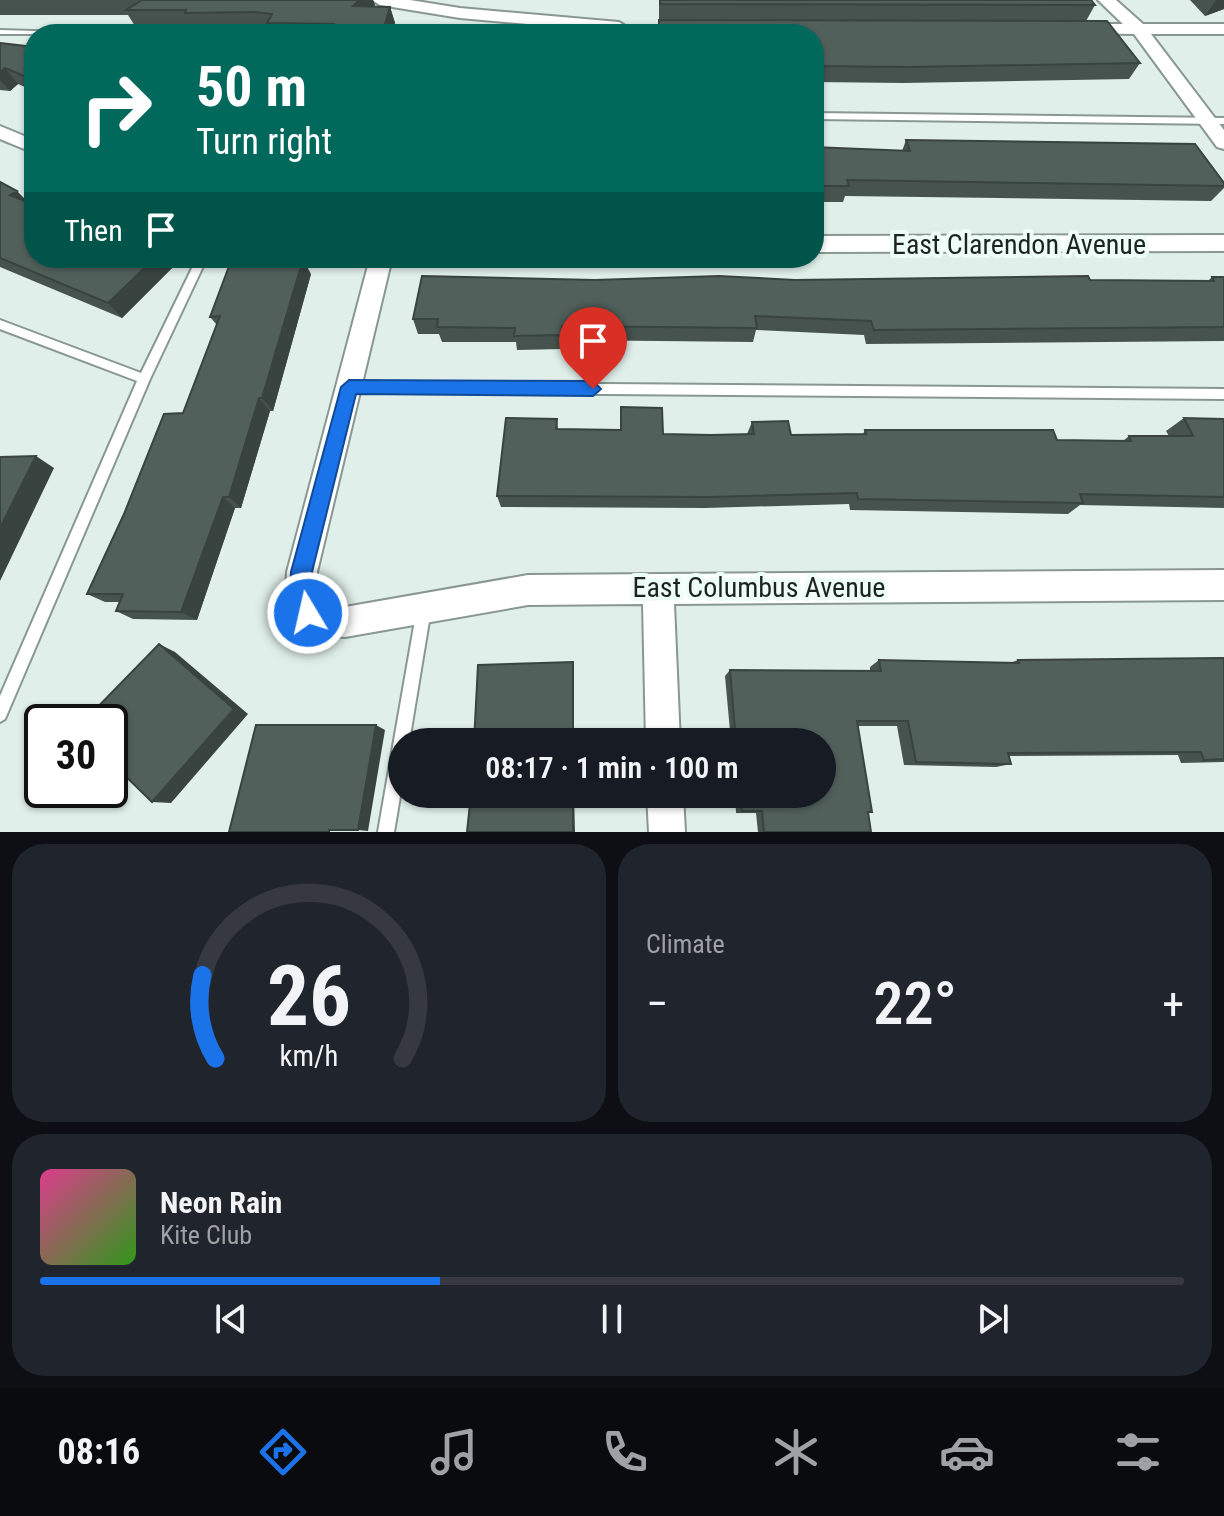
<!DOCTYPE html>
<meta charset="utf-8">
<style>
:root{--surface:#171b24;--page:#20242c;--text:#f1f3f6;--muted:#9ea1a6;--line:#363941;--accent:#1a73e8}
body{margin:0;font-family:"Roboto Condensed",sans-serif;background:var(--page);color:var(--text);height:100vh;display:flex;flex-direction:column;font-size:30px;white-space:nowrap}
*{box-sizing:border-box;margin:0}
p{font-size:26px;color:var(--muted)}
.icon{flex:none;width:44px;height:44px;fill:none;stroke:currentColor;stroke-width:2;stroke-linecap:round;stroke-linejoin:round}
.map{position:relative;height:832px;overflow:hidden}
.details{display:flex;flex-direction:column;gap:12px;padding:12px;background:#0d0f14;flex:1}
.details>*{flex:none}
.top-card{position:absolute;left:24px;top:24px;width:800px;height:244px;border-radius:32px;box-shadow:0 2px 6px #0004;background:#00695c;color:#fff;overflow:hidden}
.speed{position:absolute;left:24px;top:704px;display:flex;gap:16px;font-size:40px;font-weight:700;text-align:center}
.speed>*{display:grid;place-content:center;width:104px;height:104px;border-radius:50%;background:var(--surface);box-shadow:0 2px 6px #0004;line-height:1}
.speed .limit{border:4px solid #111;border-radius:12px;background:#fff;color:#111}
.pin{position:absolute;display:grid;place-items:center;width:68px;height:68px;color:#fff;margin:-82px -34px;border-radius:50% 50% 50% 0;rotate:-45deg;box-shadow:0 0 8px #0007}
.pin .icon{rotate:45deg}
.me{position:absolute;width:88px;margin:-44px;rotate:351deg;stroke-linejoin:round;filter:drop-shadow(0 0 6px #0008)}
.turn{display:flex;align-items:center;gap:28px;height:168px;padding:0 40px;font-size:36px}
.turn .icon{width:104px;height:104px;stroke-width:2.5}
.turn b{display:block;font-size:56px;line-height:68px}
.then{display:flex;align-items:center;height:76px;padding:0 40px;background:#0003;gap:16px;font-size:30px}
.big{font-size:60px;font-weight:600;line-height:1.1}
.details .widget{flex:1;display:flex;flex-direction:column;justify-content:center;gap:12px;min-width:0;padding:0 28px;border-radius:32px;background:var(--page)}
.details .dial{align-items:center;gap:0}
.dial svg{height:208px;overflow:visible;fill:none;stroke:var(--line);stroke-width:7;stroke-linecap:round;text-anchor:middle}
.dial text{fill:var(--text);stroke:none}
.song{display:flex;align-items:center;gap:24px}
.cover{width:96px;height:96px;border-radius:12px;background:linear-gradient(135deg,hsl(330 70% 55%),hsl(110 70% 35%))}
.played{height:8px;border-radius:4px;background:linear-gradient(90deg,var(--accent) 35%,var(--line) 35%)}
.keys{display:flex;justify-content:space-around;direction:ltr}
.heat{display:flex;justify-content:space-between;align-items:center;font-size:44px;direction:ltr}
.details .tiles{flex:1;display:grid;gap:12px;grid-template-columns:1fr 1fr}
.widget:last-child{grid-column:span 2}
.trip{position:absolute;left:388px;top:728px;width:448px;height:80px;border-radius:40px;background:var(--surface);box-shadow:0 2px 6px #0004;font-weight:600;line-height:80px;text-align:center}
.tabs{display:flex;height:128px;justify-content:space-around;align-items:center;background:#090b0e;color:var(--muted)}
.tabs .icon{width:56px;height:56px}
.tabs .active{color:var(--accent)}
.tabs b{font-size:36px;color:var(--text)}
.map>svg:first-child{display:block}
</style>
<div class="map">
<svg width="1224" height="832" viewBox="0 0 1224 832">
<rect width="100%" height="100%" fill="#e0efea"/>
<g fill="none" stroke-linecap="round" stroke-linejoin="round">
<g stroke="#899792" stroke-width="4">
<path id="service" d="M 0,30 L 67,32 L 71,34 L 0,34 Z
M 814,113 L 1224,118 L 1224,124 L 814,119 Z
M 197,258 L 207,258 L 150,379 L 5,719 L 0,722 L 0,696 L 137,381 L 0,329 L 0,320 L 141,373 Z
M 349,382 L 1224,389 L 1224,399 L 349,392 L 345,390 L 343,387 L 345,384 Z
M 424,602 L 429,604 L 431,609 L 409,742 L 402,742 L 402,785 L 394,832 L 378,832 L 417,609 L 419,604 Z"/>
</g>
<g stroke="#899792" stroke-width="4">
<path id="minor" d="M 372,0 L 410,0 L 460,8 L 619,22 L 627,27 L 619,32 L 460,18 L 380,5 Z
M 1098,0 L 1116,0 L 1143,24 L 1224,24 L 1224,34 L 1151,34 L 1224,130 L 1224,149 L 1217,147 L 1134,34 L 1072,33 L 1072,25 L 1078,24 L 1123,24 Z
M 0,126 L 34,140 L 34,153 L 0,139 Z
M 1224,235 L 1224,251 L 814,252 L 814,236 Z
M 370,258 L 392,258 L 317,572 L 316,592 L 323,605 L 345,607 L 528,575 L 1224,570 L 1224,600 L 674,604 L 680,742 L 646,742 L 643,604 L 528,605 L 345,637 L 319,635 L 297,624 L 286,592 L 287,572 Z
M 647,794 L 683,794 L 685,832 L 649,832 Z"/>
</g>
<use href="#service" fill="#fff" fill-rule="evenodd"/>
<use href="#minor" fill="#fff" fill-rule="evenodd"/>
</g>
<path fill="#47534e" d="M 0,0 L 373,0 L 375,5 L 373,7 L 390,7 L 395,23 L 391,34 L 272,34 L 269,29 L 261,28 L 193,29 L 192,26 L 135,26 L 128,15 L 0,15 Z
M 659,0 L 1095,5 L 1086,21 L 659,20 Z
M 1190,0 L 1224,0 L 1224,9 L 1205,16 Z
M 814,34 L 1140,63 L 1129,79 L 903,83 L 814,82 Z
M 0,43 L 34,47 L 34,91 L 18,84 L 10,91 L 0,90 Z
M 906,140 L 1224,183 L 1224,188 L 1211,201 L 845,196 L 843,202 L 814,202 L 814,147 L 902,151 Z
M 0,182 L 28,203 L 174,266 L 122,318 L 0,267 Z
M 311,274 L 273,411 L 270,411 L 241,508 L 235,508 L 197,620 L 133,619 L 116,611 L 119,602 L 105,602 L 87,594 L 183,413 L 217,325 L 210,317 Z
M 1212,277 L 1224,277 L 1224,341 L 866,344 L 864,335 L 756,330 L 753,342 L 563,340 L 563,349 L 517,350 L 516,342 L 442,342 L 439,334 L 418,334 L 413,319 L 595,280 L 1208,281 Z
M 1184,418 L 1224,419 L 1224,508 L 1080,505 L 1068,514 L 850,510 L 849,504 L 705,508 L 501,507 L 497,496 L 557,419 L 558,429 L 663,434 L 747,434 L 752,422 L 791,435 L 863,434 L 865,430 L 1057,440 L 1123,441 L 1129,436 L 1169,436 L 1166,431 Z
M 1224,658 L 1224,762 L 1181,763 L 1178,755 L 1009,756 L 1011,764 L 996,767 L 904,765 L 897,726 L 857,726 L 871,832 L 758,832 L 756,813 L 736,813 L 735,794 L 822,794 L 822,742 L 731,742 L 725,676 L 730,670 L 870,670 L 870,667 L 879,660 L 1010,663 L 1018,660 Z"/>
<path fill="#394340" d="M 359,0 L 373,0 L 375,5 L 358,22 L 353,6 Z
M 1216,0 L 1224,0 L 1224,9 L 1205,16 Z
M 390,7 L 395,23 L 391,34 L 382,34 Z
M 5,68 L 18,84 L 10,91 L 0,80 L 0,73 Z
M 17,191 L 32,206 L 10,195 Z
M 155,258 L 168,258 L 174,266 L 122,318 L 108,303 Z
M 303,259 L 311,274 L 273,411 L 262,398 Z
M 259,398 L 270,411 L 241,508 L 229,497 Z
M 36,456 L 54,468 L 0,581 L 0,528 Z
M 223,497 L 235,508 L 197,620 L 181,612 Z
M 159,644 L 175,652 L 248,714 L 171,803 L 152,802 Z
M 573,662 L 574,669 L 574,742 L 573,742 Z
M 376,725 L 385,730 L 368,831 L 358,830 Z
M 573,794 L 574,794 L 575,832 L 573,832 Z"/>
<path fill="#52605b" stroke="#394340" stroke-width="2" d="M 142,0 L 359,0 L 353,6 L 390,7 L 382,34 L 330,34 L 334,24 L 267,23 L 272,14 L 254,12 L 185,13 L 186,10 L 126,10 Z
M 660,0 L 1091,0 L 1095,5 L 660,4 Z
M 659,20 L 1107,21 L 1140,63 L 910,67 L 814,66 L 814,34 L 470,34 L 471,27 L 659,25 Z
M 0,43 L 34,47 L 34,80 L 5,68 L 0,73 Z
M 906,140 L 1195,144 L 1224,183 L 1224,186 L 847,180 L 849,186 L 814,186 L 814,147 L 910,151 Z
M 0,182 L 17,191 L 10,195 L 34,205 L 34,258 L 155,258 L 108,303 L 0,258 Z
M 303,259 L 262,398 L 259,398 L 229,497 L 223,497 L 181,612 L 116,611 L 123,594 L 87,594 L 124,514 L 164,414 L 183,413 L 220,316 L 210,317 L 231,261 Z
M 422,276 L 595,280 L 719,276 L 795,280 L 1088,276 L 1090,280 L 1214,281 L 1212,277 L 1224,277 L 1224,327 L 874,330 L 871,321 L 755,316 L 757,328 L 562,326 L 561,335 L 514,336 L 515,328 L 437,327 L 438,319 L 413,319 Z
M 621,407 L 662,408 L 663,434 L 711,435 L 754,434 L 752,422 L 788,421 L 791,435 L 866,434 L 865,430 L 1053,430 L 1057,440 L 1131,441 L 1129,436 L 1193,436 L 1184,418 L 1224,419 L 1224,497 L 1080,494 L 1083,503 L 858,499 L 857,493 L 708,497 L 497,496 L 506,418 L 557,419 L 556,429 L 621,430 Z
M 36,456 L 0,528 L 0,457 Z
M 159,644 L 234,709 L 152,802 L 110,761 L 110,722 L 83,722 Z
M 1224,658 L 1224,759 L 1204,760 L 1201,752 L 1008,753 L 1011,764 L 916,762 L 908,721 L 857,721 L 872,812 L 868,812 L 871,832 L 764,832 L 762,811 L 742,811 L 740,794 L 822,794 L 822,742 L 736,742 L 730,670 L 881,671 L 879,660 L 1019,663 L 1018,660 Z
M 573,662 L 573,742 L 474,742 L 478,665 Z
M 256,725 L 376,725 L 358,830 L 329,830 L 329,832 L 229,832 Z
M 471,794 L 573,794 L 573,832 L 467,832 Z"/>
<path fill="#1a73e8" stroke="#114b97" stroke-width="2" d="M 349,380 L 593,381 L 601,389 L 593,396 L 356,394 L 312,572 L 311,592 L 319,613 L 315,621 L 308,624 L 300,621 C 293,604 290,590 291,572 L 341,387 Z"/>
<g text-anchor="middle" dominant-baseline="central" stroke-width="8" stroke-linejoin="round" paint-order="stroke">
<g font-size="28" fill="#1e2321" stroke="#edfdf7">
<text x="1019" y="244">East Clarendon Avenue</text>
<text x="759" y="587">East Columbus Avenue</text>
</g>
</g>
</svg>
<div class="speed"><div class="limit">30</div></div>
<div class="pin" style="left:593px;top:389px;background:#d93025"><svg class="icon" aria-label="arrive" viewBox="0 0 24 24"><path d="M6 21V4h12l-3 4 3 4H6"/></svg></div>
<svg class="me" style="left:308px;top:613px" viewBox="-20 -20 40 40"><circle r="17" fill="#1a73e8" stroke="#fff" stroke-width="3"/><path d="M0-11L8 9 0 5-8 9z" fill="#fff"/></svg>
<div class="trip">08:17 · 1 min · 100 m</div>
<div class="top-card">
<div class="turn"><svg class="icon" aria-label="right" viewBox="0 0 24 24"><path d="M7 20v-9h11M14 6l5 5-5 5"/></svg><div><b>50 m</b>Turn right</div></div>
<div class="then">Then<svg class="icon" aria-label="arrive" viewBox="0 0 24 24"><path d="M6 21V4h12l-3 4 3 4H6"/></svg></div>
</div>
</div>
<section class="details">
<div class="tiles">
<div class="widget dial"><svg viewBox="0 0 100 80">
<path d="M14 69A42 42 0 1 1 86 69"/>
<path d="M14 69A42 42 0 0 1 9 37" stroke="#1a73e8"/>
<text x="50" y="56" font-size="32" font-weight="700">26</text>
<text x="50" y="72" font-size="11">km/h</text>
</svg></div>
<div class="widget"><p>Climate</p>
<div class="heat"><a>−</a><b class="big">22°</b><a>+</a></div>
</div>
<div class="widget">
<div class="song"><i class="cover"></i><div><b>Neon Rain</b><p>Kite Club</p></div></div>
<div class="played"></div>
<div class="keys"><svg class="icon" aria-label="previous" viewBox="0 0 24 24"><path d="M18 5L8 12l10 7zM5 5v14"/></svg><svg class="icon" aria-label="pause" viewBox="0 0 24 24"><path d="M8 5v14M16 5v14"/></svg><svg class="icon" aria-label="next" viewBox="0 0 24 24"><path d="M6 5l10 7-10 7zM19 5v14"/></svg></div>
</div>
</div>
</section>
<nav class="tabs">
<b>08:16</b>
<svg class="icon active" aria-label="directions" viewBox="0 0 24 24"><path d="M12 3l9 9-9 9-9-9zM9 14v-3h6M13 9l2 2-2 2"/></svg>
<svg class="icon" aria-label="music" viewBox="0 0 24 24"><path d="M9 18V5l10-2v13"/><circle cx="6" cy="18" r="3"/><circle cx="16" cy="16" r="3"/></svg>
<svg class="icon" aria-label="phone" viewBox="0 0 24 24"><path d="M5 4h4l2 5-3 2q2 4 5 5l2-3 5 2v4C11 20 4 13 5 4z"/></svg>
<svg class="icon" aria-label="climate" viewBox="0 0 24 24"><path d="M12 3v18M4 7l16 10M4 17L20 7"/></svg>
<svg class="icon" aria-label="car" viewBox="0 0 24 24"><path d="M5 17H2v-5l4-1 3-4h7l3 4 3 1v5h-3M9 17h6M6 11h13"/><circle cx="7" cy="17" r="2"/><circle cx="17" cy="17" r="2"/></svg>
<svg class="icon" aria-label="filters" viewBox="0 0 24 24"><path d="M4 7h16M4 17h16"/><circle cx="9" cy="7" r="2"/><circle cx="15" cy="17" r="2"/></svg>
</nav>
